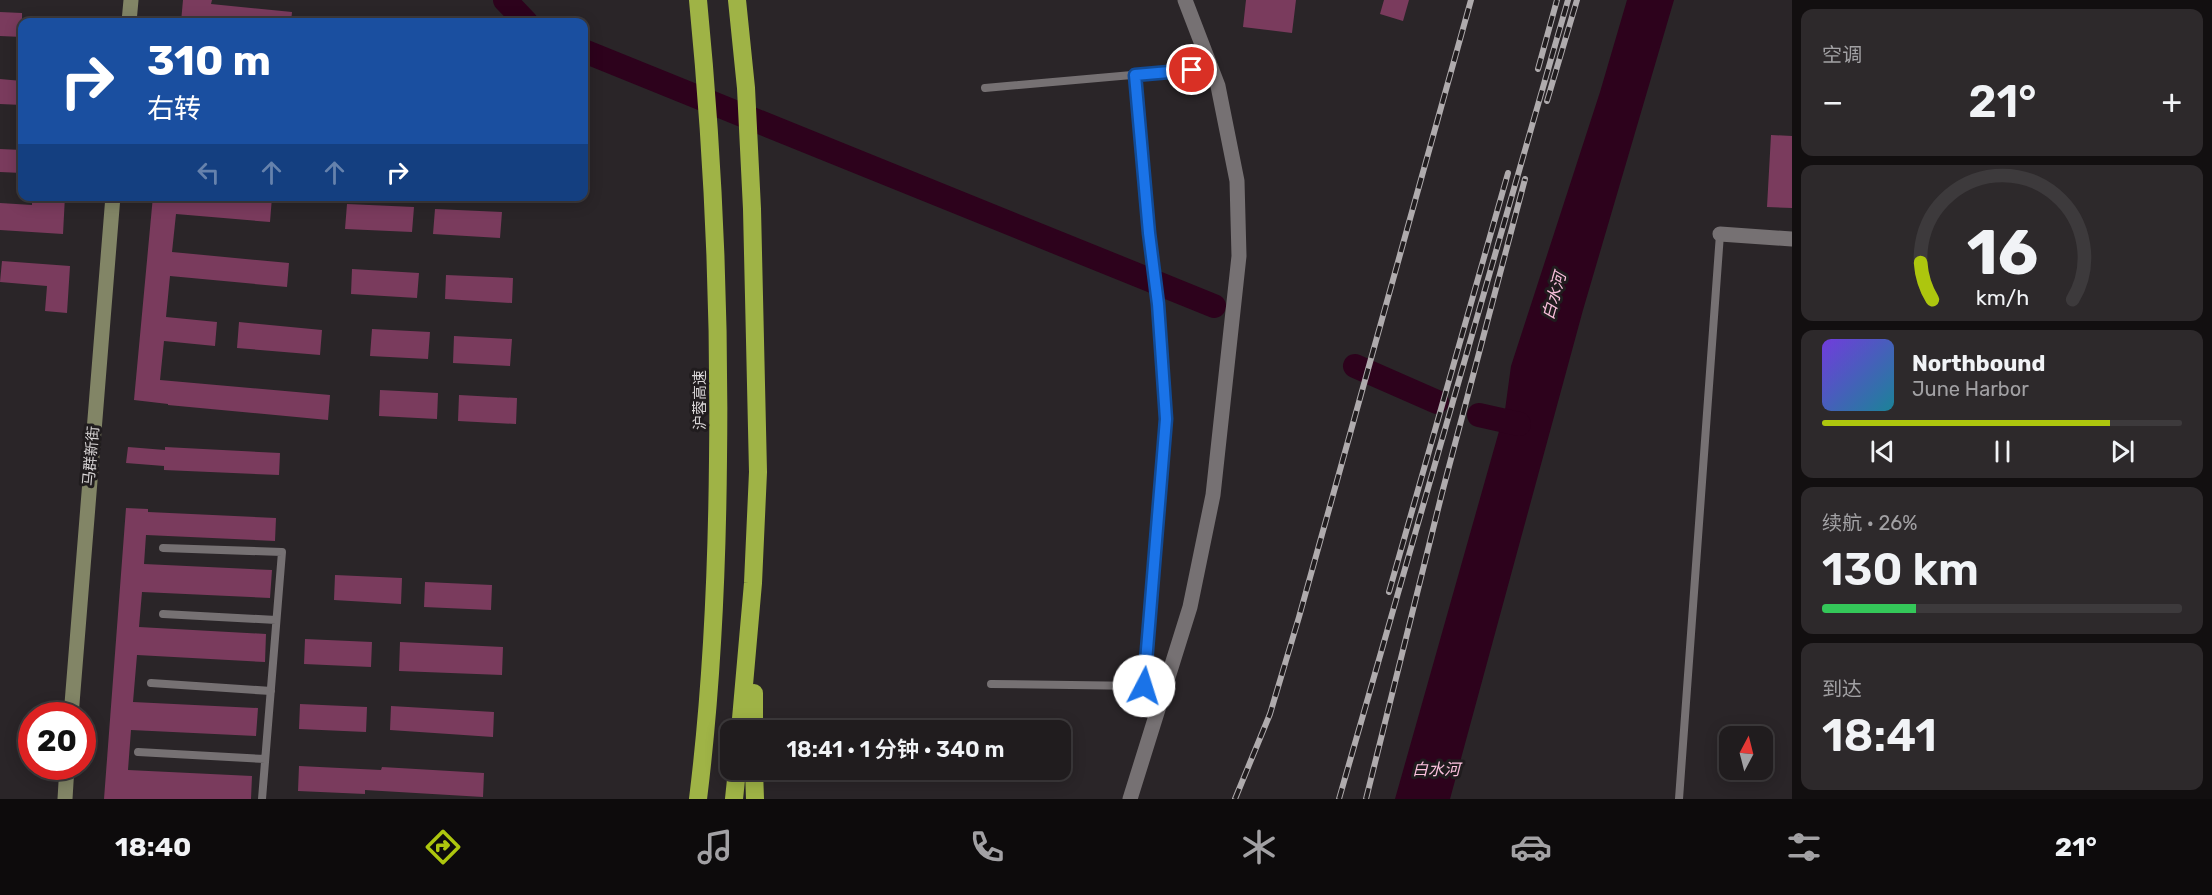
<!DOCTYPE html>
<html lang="zh">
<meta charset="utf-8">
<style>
:root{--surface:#201c1e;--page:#2d292b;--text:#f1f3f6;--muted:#a2a1a4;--line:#3d3a3c;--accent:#adc60e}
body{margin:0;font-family:Rubik,"Noto Sans SC",sans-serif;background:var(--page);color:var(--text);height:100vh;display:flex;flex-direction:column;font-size:22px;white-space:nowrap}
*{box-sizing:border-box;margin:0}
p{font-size:20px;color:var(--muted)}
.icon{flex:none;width:33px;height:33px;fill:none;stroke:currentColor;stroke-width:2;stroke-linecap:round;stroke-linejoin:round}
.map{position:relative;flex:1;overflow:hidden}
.side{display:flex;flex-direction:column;gap:9px;padding:9px;background:#120f10;width:420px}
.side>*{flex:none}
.guide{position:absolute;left:18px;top:18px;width:570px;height:183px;border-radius:12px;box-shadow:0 3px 15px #0003,0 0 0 2px var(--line);background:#1a4fa0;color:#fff;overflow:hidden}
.needle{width:39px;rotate:7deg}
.tools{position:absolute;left:1719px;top:726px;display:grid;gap:12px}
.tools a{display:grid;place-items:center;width:54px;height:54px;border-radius:12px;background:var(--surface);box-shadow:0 3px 15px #0003,0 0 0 2px var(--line);font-size:30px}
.speed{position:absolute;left:18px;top:702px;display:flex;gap:12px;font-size:30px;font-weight:700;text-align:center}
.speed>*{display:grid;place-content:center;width:78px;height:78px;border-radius:50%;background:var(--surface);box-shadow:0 3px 15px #0003,0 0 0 2px var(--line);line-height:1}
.speed .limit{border:9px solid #d22;background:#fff;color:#111}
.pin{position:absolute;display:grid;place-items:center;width:51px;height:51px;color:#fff;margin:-26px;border:3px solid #fff;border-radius:50%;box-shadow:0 2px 6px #0007}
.me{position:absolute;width:66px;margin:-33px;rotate:5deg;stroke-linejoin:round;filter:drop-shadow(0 0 4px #0008)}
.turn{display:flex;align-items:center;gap:21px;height:126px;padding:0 30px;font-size:27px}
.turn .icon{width:78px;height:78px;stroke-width:2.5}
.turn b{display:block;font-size:42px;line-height:51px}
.lanes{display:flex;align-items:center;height:57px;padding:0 30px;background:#0003;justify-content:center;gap:30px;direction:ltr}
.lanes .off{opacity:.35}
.big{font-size:45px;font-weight:600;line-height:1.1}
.side .card{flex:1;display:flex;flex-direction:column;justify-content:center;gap:9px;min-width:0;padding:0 21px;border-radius:12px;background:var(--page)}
.side .dial{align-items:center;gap:0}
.dial svg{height:156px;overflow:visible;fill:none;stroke:var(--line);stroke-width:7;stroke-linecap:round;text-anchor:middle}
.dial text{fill:var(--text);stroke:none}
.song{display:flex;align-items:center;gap:18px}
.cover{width:72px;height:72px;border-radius:9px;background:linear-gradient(135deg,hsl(260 70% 55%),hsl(190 70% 35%))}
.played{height:6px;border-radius:3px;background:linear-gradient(90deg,var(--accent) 80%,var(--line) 80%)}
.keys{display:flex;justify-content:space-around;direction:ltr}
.heat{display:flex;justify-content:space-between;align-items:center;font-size:33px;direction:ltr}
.charge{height:9px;border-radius:4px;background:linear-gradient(90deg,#34c759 26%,var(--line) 0)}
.trip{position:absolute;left:720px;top:720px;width:351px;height:60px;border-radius:12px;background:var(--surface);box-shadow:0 3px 15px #0003,0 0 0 2px var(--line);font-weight:600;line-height:60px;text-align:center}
.tabs{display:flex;height:96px;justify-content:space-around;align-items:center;background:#0d0b0c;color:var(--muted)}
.tabs .icon{width:42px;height:42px}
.tabs .selected{color:var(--accent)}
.tabs b{font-size:27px;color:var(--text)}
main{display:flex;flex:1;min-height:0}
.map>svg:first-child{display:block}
</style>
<main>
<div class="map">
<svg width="1792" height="799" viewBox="0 0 1792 799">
<rect width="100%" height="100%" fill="#2a2528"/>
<path fill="#2d021c" d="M 1627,0 L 1674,0 L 1583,310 L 1450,799 L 1395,799 L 1505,410 L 1511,366 L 1600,92 Z"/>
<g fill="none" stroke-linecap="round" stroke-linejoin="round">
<path stroke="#2d021c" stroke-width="24" d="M 505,0 L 526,22
M 584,51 L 1214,306
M 1355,366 L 1437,402
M 1479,415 L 1519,424"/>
</g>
<path fill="#7a3b5d" d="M 183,0 L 212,0 L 211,4 L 292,12 L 291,22 L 181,22 Z
M 1246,0 L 1296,0 L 1292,33 L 1243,27 Z
M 1384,0 L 1409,0 L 1403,21 L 1380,14 Z
M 0,12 L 22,13 L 22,37 L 0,36 Z
M 0,79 L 22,81 L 22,105 L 0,104 Z
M 1771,135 L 1792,136 L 1792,208 L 1767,207 Z
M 0,149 L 22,150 L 22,173 L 0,172 Z
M 32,196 L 65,196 L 63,234 L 0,230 L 0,203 L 32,205 Z
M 153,196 L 272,197 L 270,222 L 176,214 L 172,252 L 289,263 L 287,287 L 170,276 L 166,317 L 217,322 L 215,346 L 164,341 L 160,380 L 330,395 L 328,420 L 168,405 L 168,404 L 134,400 Z
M 347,204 L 414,207 L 412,232 L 345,229 Z
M 435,209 L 502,212 L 500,238 L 433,234 Z
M 2,261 L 70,266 L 67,313 L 45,311 L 47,286 L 0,282 Z
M 352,269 L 419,273 L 417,298 L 351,294 Z
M 446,275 L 513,278 L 512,303 L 445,299 Z
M 239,322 L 322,330 L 320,355 L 237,348 Z
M 372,329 L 430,332 L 428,359 L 370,356 Z
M 454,336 L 512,339 L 510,366 L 453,363 Z
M 380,390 L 438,393 L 437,419 L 379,416 Z
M 459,395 L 517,398 L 516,424 L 458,421 Z
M 128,447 L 165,450 L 165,447 L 280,453 L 279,475 L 164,470 L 164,466 L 126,463 Z
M 126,508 L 148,509 L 148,512 L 276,518 L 275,541 L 146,535 L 144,564 L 272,570 L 270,598 L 142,592 L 139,627 L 266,634 L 265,662 L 137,655 L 133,702 L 258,708 L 256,736 L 131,730 L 128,770 L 252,776 L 251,799 L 104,799 Z
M 335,575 L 402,578 L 401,604 L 334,600 Z
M 425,582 L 492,585 L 491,610 L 424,607 Z
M 305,639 L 372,642 L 371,667 L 304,664 Z
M 400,642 L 503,647 L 502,675 L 399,671 Z
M 300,704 L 367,707 L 366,732 L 299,729 Z
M 391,706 L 494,712 L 493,737 L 390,730 Z
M 299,766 L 381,770 L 382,767 L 484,773 L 483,797 L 365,790 L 365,794 L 298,791 Z"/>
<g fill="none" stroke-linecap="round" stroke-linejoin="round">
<path stroke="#767173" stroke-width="8" d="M 985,88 L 1211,68
M 163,548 L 282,552 L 262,799
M 163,614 L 276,620
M 151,683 L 271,691
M 991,684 L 1144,686 L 1166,419 L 1158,304 L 1149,233 L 1135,75
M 138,752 L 265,759
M 1679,799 L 1720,234"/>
<path stroke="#767173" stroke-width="15" d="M 1720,234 L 1792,239
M 1130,799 L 1190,607 L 1213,495 L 1239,256 L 1237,181 L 1218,86 L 1185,0"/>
<path stroke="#828566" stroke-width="15" d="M 129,22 L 131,0
M 71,716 L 113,196
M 65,799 L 67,766"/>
<path stroke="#9fb346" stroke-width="18" d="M 737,0 L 746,88 L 752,209 L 758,472 L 753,583 L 740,730
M 754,693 L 754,730
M 754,770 L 755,799
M 698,799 C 712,686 717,572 718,459 C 720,305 713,153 698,0
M 734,799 L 737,770"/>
<g stroke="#afabad" stroke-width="6">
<path id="rail" d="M 1538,69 L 1557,0
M 1547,101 L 1577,0
M 1389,592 L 1508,173
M 1235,799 L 1270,714 L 1299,617 L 1471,0
M 1339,799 L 1568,0
M 1366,799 L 1442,493 L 1525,179"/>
</g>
<use href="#rail" stroke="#201c1e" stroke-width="4" stroke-dasharray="11" stroke-linecap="butt"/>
</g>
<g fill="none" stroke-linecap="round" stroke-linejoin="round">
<g stroke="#114b97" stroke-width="15">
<path id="route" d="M 1144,686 L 1166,419 L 1158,304 L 1149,233 L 1135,75 L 1192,70"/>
</g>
<use href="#route" stroke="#1a73e8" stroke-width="10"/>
</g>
<g text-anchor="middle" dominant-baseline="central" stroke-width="6" stroke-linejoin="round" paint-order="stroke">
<g font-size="15" fill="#d8d5d6" stroke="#201c1e">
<text transform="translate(700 400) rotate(-90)">沪蓉高速</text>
<text transform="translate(91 456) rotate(-85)">马群新街</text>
</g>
<g font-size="16" font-style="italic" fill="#fcc1de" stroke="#201c1e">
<text transform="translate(1554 296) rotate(-74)">白水河</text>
<text x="1436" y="769">白水河</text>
</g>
</g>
</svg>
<div class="tools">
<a><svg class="needle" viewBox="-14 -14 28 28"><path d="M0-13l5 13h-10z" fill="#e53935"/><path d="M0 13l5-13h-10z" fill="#a2a1a4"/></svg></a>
</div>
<div class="speed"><div class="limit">20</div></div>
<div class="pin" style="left:1192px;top:70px;background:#d93025"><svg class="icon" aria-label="arrive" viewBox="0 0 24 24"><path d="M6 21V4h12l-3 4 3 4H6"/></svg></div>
<svg class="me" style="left:1144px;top:686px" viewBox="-20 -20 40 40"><circle r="19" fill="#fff"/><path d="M0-13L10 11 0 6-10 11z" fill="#1a73e8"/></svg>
<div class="trip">18:41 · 1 分钟 · 340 m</div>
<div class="guide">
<div class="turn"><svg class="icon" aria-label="right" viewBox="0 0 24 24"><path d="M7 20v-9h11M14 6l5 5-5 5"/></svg><div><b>310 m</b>右转</div></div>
<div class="lanes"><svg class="icon off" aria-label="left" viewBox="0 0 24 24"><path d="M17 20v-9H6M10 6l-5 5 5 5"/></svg><svg class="icon off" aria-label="ahead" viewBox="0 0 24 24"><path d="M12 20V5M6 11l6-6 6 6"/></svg><svg class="icon off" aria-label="ahead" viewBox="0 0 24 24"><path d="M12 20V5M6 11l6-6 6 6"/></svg><svg class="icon" aria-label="right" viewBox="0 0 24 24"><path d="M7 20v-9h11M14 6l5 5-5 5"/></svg></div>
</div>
</div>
<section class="side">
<div class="card"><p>空调</p>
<div class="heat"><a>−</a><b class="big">21°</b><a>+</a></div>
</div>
<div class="card dial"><svg viewBox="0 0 100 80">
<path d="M14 69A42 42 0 1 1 86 69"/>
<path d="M14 69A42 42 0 0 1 8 50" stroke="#adc60e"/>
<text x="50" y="56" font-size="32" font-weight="700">16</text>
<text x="50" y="72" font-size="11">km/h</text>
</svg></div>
<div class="card">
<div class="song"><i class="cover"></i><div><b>Northbound</b><p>June Harbor</p></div></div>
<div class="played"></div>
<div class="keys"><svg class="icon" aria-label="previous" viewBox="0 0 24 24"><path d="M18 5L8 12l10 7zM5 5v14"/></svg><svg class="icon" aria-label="pause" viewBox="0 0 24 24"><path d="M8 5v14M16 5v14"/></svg><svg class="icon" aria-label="next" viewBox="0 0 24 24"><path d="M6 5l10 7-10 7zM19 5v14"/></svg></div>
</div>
<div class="card"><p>续航 · 26%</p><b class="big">130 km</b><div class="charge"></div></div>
<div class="card"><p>到达</p><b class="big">18:41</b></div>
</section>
</main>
<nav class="tabs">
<b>18:40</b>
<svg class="icon selected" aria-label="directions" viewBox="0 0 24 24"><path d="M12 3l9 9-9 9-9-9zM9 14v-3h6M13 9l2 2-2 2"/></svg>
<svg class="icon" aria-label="music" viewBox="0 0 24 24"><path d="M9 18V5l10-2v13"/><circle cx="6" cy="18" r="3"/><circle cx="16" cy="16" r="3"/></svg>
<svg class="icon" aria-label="phone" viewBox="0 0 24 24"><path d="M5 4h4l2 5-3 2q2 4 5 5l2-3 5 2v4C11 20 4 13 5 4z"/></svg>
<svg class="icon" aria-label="climate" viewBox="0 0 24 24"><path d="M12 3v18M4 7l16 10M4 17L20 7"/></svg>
<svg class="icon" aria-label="car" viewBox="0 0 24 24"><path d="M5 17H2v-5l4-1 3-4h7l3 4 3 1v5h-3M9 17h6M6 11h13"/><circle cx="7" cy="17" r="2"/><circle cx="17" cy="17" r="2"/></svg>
<svg class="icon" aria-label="filters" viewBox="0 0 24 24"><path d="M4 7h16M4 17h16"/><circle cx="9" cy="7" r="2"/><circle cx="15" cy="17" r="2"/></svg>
<b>21°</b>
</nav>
